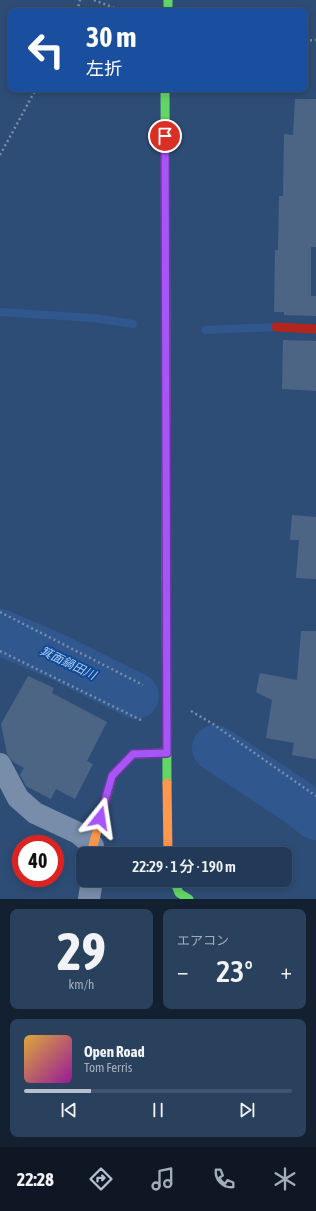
<!DOCTYPE html>
<html lang="ja">
<meta charset="utf-8">
<style>
:root{--surface:#223a58;--page:#2a415e;--text:#f1f3f6;--muted:#a2adba;--line:#3f546e;--accent:#b6c1cf}
body{margin:0;font-family:"Asap Condensed","Noto Sans JP",sans-serif;background:var(--page);color:var(--text);height:100vh;display:flex;flex-direction:column;font-size:15px;white-space:nowrap}
*{box-sizing:border-box;margin:0}
p{font-size:13px;color:var(--muted)}
.icon{flex:none;width:22px;height:22px;fill:none;stroke:currentColor;stroke-width:2;stroke-linecap:round;stroke-linejoin:round}
.map{position:relative;height:899px;overflow:hidden}
.panel{display:flex;flex-direction:column;gap:10px;padding:10px;background:#132030;flex:1}
.panel>*{flex:none}
.top-card{position:absolute;left:8px;top:8px;width:300px;height:84px;border-radius:8px;box-shadow:0 2px 10px #0003,0 0 0 1px var(--line);background:#1a4fa0;color:#fff;overflow:hidden}
.speed{position:absolute;left:12px;top:835px;display:flex;gap:8px;font-size:20px;font-weight:700;text-align:center}
.speed>*{display:grid;place-content:center;width:52px;height:52px;border-radius:50%;background:var(--surface);box-shadow:0 2px 10px #0003,0 0 0 1px var(--line);line-height:1}
.speed .limit{border:6px solid #d22;background:#fff;color:#111}
.pin{position:absolute;display:grid;place-items:center;width:34px;height:34px;color:#fff;margin:-17px;border:2px solid #fff;border-radius:50%;box-shadow:0 1px 4px #0007}
.me{position:absolute;width:44px;margin:-22px;rotate:15deg;stroke-linejoin:round;filter:drop-shadow(0 0 3px #0008)}
.turn{display:flex;align-items:center;gap:14px;height:84px;padding:0 12px;font-size:18px}
.turn .icon{width:52px;height:52px;stroke-width:2.5}
.turn b{display:block;font-size:28px;line-height:34px}
.big{font-size:30px;font-weight:600;line-height:1.1}
.panel .card{flex:1;display:flex;flex-direction:column;justify-content:center;gap:6px;min-width:0;padding:0 14px;border-radius:8px;background:var(--page)}
.panel .dial{align-items:center;gap:0}
.dial b{font-size:52px;line-height:1}
.song{display:flex;align-items:center;gap:12px}
.cover{width:48px;height:48px;border-radius:6px;background:linear-gradient(135deg,hsl(40 70% 55%),hsl(300 70% 35%))}
.played{height:4px;border-radius:2px;background:linear-gradient(90deg,var(--accent) 25%,var(--line) 25%)}
.keys{display:flex;justify-content:space-around;direction:ltr}
.heat{display:flex;justify-content:space-between;align-items:center;font-size:22px;direction:ltr}
.panel .tiles{flex:1;display:grid;gap:10px;grid-template-columns:1fr 1fr}
.card:last-child{grid-column:span 2}
.trip{position:absolute;left:76px;top:847px;width:216px;height:40px;border-radius:8px;background:var(--surface);box-shadow:0 2px 10px #0003,0 0 0 1px var(--line);font-weight:600;line-height:40px;text-align:center}
.tabs{display:flex;height:64px;justify-content:space-around;align-items:center;background:#0e1723;color:var(--muted)}
.tabs .icon{width:28px;height:28px}
.tabs .on{color:var(--accent)}
.tabs b{font-size:18px;color:var(--text)}
.map>svg:first-child{display:block}
</style>
<div class="map">
<svg width="316" height="899" viewBox="0 0 316 899">
<rect width="100%" height="100%" fill="#2e4d76"/>
<g fill="none" stroke-linecap="round" stroke-linejoin="round">
<path stroke="#31588e" stroke-width="8" d="M 0,312 L 94,318 L 133,324
M 206,330 L 276,327"/>
<path stroke="#31588e" stroke-width="46" d="M 0,632 L 58,657 L 136,696
M 215,748 L 294,800 L 316,817"/>
</g>
<path fill="#4c6585" d="M 295,99 L 316,99 L 316,247 L 311,247 L 311,296 L 316,296 L 316,316 L 284,315 L 284,312 L 274,312 L 275,250 L 278,250 L 279,196 L 283,196 L 284,134 L 293,135 Z
M 283,340 L 316,341 L 316,391 L 282,389 Z
M 292,515 L 316,517 L 316,579 L 296,578 L 299,540 L 290,540 Z
M 301,631 L 316,631 L 316,759 L 292,755 L 294,743 L 266,738 L 272,700 L 256,692 L 260,673 L 297,680 Z
M 28,676 L 54,688 L 52,693 L 107,722 L 87,761 L 93,764 L 75,799 L 56,789 L 51,799 L 26,786 L 20,775 L 24,768 L 13,762 L 7,754 L 1,724 Z"/>
<g fill="none" stroke-linecap="round" stroke-linejoin="round">
<path stroke="#778da9" stroke-width="2.5" stroke-dasharray="2 3" stroke-linecap="butt" d="M 94,0 L 122,11
M 77,11 L 80,0
M 305,41 L 316,40
M 0,155 L 36,89
M 0,612 L 143,685
M 0,651 L 143,721
M 191,711 L 213,724 L 316,796"/>
<path stroke="#778da9" stroke-width="22" d="M 0,764 L 18,798 L 35,813 L 78,833 L 93,846 L 93,854
M 89,899 L 92,880"/>
<path stroke="#63d668" stroke-width="9" d="M 168,0 L 168,11
M 165,89 L 166,390
M 166,578 L 167,783
M 174,880 L 179,893 L 189,899"/>
<path stroke="#ff974d" stroke-width="9" d="M 166,390 L 166,578
M 167,783 L 168,854
M 93,846 L 112,776 L 133,754 L 167,753"/>
<path stroke="#b3261e" stroke-width="9" d="M 276,327 L 316,329"/>
</g>
<g fill="none" stroke-linecap="round" stroke-linejoin="round">
<g stroke="#6d37a1" stroke-width="10">
<path id="route" d="M 100,818 L 112,776 L 133,754 L 167,753 L 165,136"/>
</g>
<use href="#route" stroke="#a855f7" stroke-width="7"/>
</g>
<g text-anchor="middle" dominant-baseline="central" stroke-width="4" stroke-linejoin="round" paint-order="stroke">
<g font-size="12" font-style="italic" fill="#abcefa" stroke="#114993">
<text transform="translate(68 663) rotate(26)">箕面鍋田川</text>
</g>
</g>
</svg>
<div class="speed"><div class="limit">40</div></div>
<div class="pin" style="left:165px;top:136px;background:#d93025"><svg class="icon" aria-label="arrive" viewBox="0 0 24 24"><path d="M6 21V4h12l-3 4 3 4H6"/></svg></div>
<svg class="me" style="left:100px;top:818px" viewBox="-20 -20 40 40"><path d="M0-17L14 15 0 8-14 15z" fill="#a855f7" stroke="#fff" stroke-width="4"/></svg>
<div class="trip">22:29 · 1 分 · 190 m</div>
<div class="top-card">
<div class="turn"><svg class="icon" aria-label="left" viewBox="0 0 24 24"><path d="M17 20v-9H6M10 6l-5 5 5 5"/></svg><div><b>30 m</b>左折</div></div>
</div>
</div>
<section class="panel">
<div class="tiles">
<div class="card dial"><b>29</b><p>km/h</p></div>
<div class="card"><p>エアコン</p>
<div class="heat"><a>−</a><b class="big">23°</b><a>+</a></div>
</div>
<div class="card">
<div class="song"><i class="cover"></i><div><b>Open Road</b><p>Tom Ferris</p></div></div>
<div class="played"></div>
<div class="keys"><svg class="icon" aria-label="previous" viewBox="0 0 24 24"><path d="M18 5L8 12l10 7zM5 5v14"/></svg><svg class="icon" aria-label="pause" viewBox="0 0 24 24"><path d="M8 5v14M16 5v14"/></svg><svg class="icon" aria-label="next" viewBox="0 0 24 24"><path d="M6 5l10 7-10 7zM19 5v14"/></svg></div>
</div>
</div>
</section>
<nav class="tabs">
<b>22:28</b>
<svg class="icon on" aria-label="directions" viewBox="0 0 24 24"><path d="M12 3l9 9-9 9-9-9zM9 14v-3h6M13 9l2 2-2 2"/></svg>
<svg class="icon" aria-label="music" viewBox="0 0 24 24"><path d="M9 18V5l10-2v13"/><circle cx="6" cy="18" r="3"/><circle cx="16" cy="16" r="3"/></svg>
<svg class="icon" aria-label="phone" viewBox="0 0 24 24"><path d="M5 4h4l2 5-3 2q2 4 5 5l2-3 5 2v4C11 20 4 13 5 4z"/></svg>
<svg class="icon" aria-label="climate" viewBox="0 0 24 24"><path d="M12 3v18M4 7l16 10M4 17L20 7"/></svg>
</nav>
